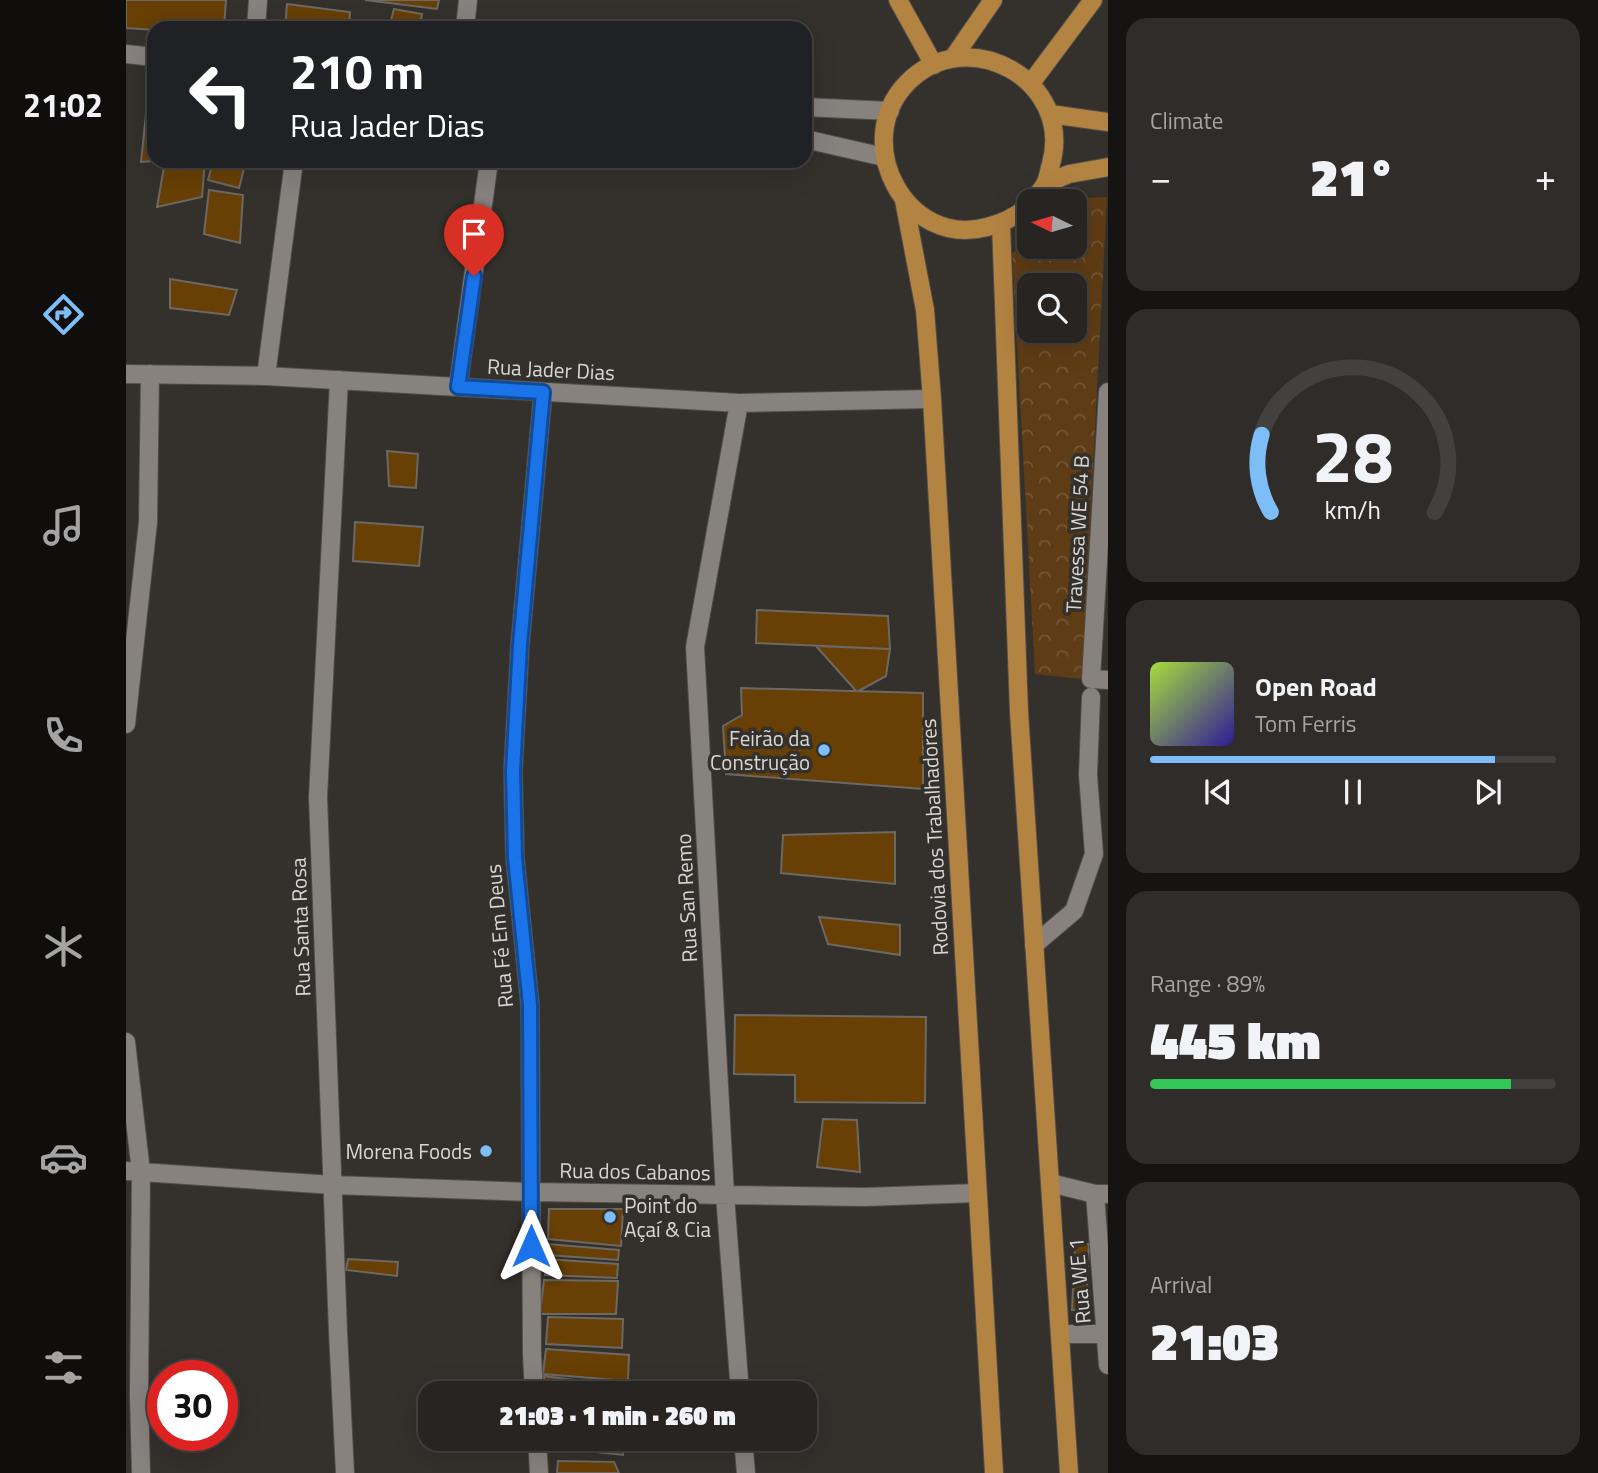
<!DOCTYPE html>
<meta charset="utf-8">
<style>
:root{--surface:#272421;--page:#2f2c2a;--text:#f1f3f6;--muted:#a4a4a5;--line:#43413f;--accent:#7dbef9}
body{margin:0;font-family:"Titillium Web",sans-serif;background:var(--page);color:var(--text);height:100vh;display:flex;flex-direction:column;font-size:26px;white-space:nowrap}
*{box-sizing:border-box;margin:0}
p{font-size:23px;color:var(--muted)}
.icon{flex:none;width:38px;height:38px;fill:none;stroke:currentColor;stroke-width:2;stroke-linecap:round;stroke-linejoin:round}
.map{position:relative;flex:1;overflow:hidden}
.side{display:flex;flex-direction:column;gap:18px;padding:18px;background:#151412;width:490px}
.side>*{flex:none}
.top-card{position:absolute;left:21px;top:21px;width:665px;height:147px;border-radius:21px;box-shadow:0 7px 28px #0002,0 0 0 2px var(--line);background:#202124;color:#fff;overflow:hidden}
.needle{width:46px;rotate:275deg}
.buttons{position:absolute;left:891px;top:189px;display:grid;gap:14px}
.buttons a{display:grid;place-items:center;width:70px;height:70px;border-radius:14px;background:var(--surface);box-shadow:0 7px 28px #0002,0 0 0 2px var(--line);font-size:35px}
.speed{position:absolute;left:21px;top:1360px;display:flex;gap:14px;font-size:35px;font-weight:700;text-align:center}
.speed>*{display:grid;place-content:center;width:91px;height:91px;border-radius:50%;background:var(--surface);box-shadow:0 7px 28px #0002,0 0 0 2px var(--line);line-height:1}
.speed .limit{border:10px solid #d22;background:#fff;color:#111}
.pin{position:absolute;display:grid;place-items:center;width:60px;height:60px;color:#fff;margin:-72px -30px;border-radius:50% 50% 50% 0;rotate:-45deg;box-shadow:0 0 7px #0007}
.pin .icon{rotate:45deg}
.me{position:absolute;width:77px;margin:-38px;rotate:0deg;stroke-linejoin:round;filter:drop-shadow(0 0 5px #0008)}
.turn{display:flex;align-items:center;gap:24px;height:147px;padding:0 28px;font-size:32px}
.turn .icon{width:91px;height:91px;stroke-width:2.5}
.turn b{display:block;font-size:49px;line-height:60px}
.big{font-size:52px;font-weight:800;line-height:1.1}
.side .card{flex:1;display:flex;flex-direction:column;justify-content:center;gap:10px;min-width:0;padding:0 24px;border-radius:21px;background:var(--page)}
.side .dial{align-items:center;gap:0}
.dial svg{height:182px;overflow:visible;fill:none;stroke:var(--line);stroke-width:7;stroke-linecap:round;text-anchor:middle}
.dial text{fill:var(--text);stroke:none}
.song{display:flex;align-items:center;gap:21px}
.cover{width:84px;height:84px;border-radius:10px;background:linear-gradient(135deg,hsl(80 70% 55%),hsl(250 70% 35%))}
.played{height:7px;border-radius:4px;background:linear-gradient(90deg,var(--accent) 85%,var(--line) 85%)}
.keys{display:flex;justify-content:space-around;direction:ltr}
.heat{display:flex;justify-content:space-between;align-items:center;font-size:38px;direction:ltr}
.charge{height:10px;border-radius:5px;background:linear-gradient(90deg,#34c759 89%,var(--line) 0)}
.trip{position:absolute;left:292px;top:1381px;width:399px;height:70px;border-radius:21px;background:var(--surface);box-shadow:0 7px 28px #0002,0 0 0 2px var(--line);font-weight:800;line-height:70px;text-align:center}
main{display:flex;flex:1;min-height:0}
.tabs{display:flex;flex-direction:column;width:126px;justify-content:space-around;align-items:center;background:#100e0d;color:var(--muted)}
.tabs .icon{width:49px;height:49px}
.tabs .active{color:var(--accent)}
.tabs b{font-size:32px;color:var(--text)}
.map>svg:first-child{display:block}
</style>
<main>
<nav class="tabs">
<b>21:02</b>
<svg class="icon active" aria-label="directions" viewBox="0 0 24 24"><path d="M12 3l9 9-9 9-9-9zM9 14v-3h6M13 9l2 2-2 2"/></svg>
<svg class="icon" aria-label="music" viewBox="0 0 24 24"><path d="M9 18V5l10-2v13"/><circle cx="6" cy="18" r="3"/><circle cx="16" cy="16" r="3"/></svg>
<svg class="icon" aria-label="phone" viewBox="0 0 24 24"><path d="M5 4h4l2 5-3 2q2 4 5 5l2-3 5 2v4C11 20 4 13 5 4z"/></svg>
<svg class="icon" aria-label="climate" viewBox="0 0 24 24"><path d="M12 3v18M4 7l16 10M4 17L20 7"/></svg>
<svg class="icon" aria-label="car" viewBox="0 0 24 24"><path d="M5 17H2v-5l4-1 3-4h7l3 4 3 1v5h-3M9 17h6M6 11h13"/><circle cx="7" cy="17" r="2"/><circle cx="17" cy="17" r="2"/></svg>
<svg class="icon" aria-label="filters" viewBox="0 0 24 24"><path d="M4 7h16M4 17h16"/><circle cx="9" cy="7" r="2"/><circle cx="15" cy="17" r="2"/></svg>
</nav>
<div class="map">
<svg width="982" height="1473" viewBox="0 0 982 1473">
<defs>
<pattern id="park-crowns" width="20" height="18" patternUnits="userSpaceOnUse" patternTransform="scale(1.75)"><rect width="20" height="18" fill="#5e3c15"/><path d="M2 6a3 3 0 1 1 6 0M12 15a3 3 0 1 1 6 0" fill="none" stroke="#745736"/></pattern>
</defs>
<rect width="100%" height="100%" fill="#34302c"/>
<path fill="url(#park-crowns)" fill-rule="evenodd" d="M 981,197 L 956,679 L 909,674 L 886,253 L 903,242 L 903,247 L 948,247 L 949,202 L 955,198 ZM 903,285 L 948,285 L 948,331 L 903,331 Z"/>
<path fill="#683f05" stroke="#6c6863" stroke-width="2" d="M 0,0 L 100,0 L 98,28 L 28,28 L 28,30 L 0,28 Z
M 239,0 L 313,0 L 311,9 Z
M 161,4 L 224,12 L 223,28 L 159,28 Z
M 268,9 L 296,14 L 294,28 L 263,28 Z
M 22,95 L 28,96 L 28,161 L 15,162 Z
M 39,161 L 79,161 L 76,197 L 31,207 Z
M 87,161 L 120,161 L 113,188 L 82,180 Z
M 83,190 L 117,195 L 114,243 L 78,234 Z
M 44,279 L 111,290 L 103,315 L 44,308 Z
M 261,451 L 292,454 L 290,488 L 263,486 Z
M 229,522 L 297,527 L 293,566 L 227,561 Z
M 631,610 L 762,616 L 764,649 L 630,643 Z
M 690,646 L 764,649 L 760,676 L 731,692 Z
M 615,688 L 797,693 L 797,789 L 600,774 L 597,726 L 616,715 Z
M 769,832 L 769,884 L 655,873 L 657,835 Z
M 693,917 L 774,925 L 774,955 L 702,944 Z
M 609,1015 L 800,1017 L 799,1103 L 669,1102 L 669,1075 L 608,1074 Z
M 697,1119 L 731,1120 L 734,1172 L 691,1167 Z
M 423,1209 L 497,1209 L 495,1246 L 422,1239 Z
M 949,1242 L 963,1244 L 960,1310 L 946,1310 Z
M 421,1244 L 493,1250 L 492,1260 L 421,1255 Z
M 222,1259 L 272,1262 L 271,1276 L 220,1270 Z
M 420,1259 L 492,1264 L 491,1278 L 419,1275 Z
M 418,1280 L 492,1281 L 490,1314 L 414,1314 Z
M 422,1317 L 497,1319 L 496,1348 L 420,1344 Z
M 420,1349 L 503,1355 L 502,1381 L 417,1374 Z
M 418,1376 L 501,1387 L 500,1393 L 418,1393 Z
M 424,1438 L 498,1438 L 497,1455 L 424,1447 Z
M 432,1461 L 488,1462 L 493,1473 L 431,1473 Z"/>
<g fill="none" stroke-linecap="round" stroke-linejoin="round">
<g stroke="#504d4a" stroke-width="20">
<path id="minor" d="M 130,28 L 132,0
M 339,28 L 342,0
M 0,54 L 28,57
M 679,107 L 764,111
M 679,139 L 758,157
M 0,374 L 140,376 L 613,403 L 806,399
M 140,376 L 168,161
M 213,380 L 192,797 L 212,1332 L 219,1473
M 332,387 L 363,161
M 982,392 L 965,679 L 982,680
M 613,403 L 569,647 L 599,1195 L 614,1393
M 0,724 L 22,522 L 24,374
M 908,945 L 948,911 L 968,854 L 962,775 L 965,697
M 0,1042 L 15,1172 L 13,1395 L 15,1473
M 0,1171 L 207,1185 L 405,1192 L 739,1197 L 851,1193
M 924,1183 L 969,1194 L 982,1194
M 969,1194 L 982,1365
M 934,1334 L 982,1334
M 408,1393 L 406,1354 L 404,1005 L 389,858 L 387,771 L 394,645 L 417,392
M 411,1438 L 413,1473
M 617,1438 L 620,1473"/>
</g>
<g stroke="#504d4a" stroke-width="20">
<path id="major" d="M 772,0 L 808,65
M 827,58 L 867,0
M 905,83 L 967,0
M 924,114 L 982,122
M 919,184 L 943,174 L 982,167
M 778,200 L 799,310 L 806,399 L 868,1473
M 903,205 C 892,216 876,223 861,227 C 780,249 724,142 781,83 C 842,21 948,81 925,164 C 923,170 922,179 919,184 C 916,190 910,196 906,201
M 875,224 L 893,712 L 943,1473"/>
</g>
<use href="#minor" stroke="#87827e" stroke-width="18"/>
<use href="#major" stroke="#b38342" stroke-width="18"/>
</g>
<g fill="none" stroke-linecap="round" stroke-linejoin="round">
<g stroke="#114b97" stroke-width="18">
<path id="route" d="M 348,276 L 332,387 L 417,392 L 394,645 L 387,771 L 389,858 L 404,1005 L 405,1246"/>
</g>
<use href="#route" stroke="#1a73e8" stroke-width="12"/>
</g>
<g fill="#7dbef9" stroke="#34302c" stroke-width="2.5">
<circle cx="698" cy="750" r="7"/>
<circle cx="360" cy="1151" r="7"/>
<circle cx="484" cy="1217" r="7"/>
</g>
<g text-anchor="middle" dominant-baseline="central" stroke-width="7" stroke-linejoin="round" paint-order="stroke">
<g font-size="21" fill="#d9d7d4" stroke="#34302c">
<text transform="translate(425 369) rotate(3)">Rua Jader Dias</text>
<text transform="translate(951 534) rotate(-87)">Travessa WE 54 B</text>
<text transform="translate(808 837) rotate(-93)">Rodovia dos Trabalhadores</text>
<text transform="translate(560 898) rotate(-93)">Rua San Remo</text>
<text transform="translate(174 927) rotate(-92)">Rua Santa Rosa</text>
<text transform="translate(373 936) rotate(-95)">Rua Fé Em Deus</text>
<text transform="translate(509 1171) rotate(1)">Rua dos Cabanos</text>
<text transform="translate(953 1281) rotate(-95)">Rua WE 1</text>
</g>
<g font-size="21" fill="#d9d7d4" stroke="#34302c" text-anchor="end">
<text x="684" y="738">Feirão da<tspan x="684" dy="24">Construção</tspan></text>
<text x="346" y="1151">Morena Foods</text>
<text x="498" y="1205" text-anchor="start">Point do<tspan x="498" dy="24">Açaí &amp; Cia</tspan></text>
</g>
</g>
</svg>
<div class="buttons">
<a><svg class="needle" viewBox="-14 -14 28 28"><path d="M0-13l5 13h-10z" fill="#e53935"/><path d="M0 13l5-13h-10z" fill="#a4a4a5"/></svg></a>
<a><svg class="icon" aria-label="search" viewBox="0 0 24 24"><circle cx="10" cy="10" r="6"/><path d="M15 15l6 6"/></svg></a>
</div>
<div class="speed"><div class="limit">30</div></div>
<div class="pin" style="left:348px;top:276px;background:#d93025"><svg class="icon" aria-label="arrive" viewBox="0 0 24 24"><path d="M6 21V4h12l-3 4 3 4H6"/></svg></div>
<svg class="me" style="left:405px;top:1246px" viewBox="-20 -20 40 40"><path d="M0-17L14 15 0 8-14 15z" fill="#1a73e8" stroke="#fff" stroke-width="4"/></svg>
<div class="trip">21:03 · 1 min · 260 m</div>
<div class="top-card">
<div class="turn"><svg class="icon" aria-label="left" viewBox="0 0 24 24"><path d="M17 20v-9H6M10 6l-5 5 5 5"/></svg><div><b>210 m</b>Rua Jader Dias</div></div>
</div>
</div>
<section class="side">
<div class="card"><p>Climate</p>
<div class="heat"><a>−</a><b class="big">21°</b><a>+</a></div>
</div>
<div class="card dial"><svg viewBox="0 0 100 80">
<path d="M14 69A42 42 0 1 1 86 69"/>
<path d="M14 69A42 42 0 0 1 10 35" stroke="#7dbef9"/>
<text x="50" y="56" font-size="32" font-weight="700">28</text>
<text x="50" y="72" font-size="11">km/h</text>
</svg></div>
<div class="card">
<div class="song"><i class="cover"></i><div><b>Open Road</b><p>Tom Ferris</p></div></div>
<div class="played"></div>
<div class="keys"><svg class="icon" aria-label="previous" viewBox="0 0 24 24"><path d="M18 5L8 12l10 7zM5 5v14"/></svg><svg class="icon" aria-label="pause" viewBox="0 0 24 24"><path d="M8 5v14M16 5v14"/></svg><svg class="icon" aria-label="next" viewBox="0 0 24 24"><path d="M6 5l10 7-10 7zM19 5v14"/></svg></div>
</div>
<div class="card"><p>Range · 89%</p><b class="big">445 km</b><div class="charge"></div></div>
<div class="card"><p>Arrival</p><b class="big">21:03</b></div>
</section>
</main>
